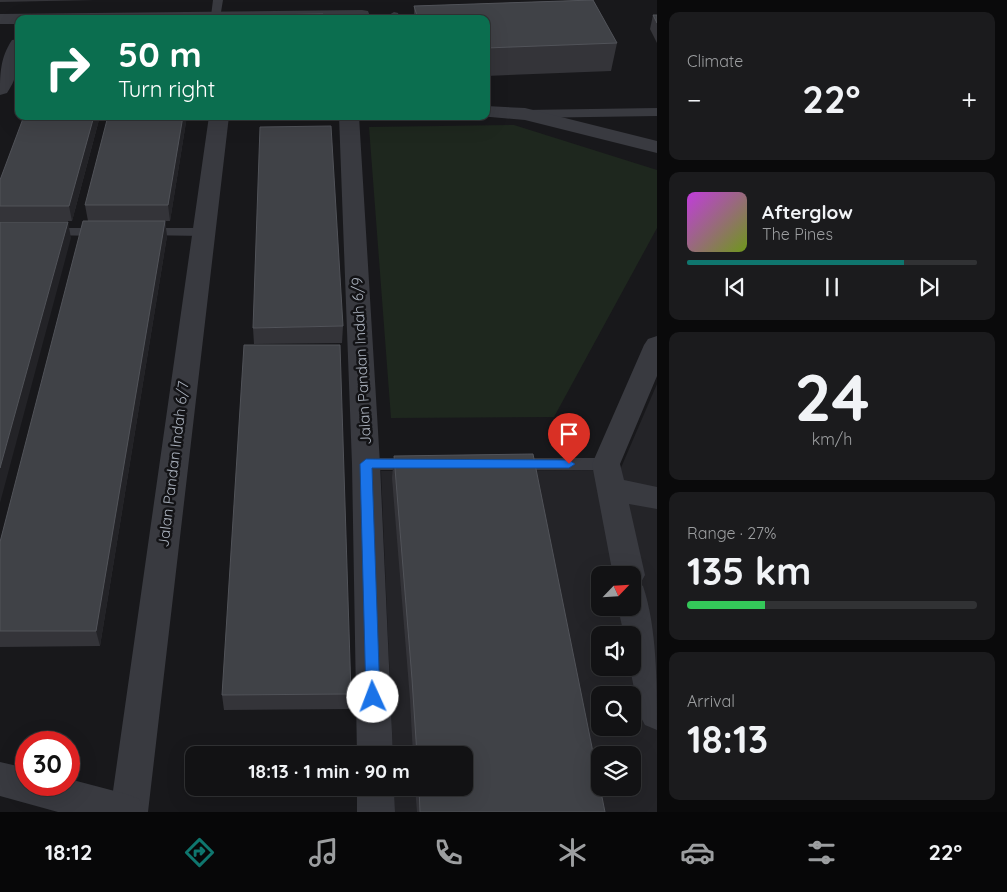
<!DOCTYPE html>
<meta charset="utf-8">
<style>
:root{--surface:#121214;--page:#1b1b1d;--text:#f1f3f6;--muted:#9c9ea0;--line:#313234;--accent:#0f766e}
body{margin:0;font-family:Quicksand,sans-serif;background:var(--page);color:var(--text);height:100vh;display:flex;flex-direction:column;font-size:19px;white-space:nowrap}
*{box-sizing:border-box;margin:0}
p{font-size:16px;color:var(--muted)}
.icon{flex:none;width:28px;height:28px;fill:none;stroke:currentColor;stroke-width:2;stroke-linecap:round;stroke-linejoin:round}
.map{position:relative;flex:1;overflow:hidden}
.details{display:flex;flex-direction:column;gap:12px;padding:12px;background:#0a0a0b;width:350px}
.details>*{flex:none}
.top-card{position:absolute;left:15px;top:15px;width:475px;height:105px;border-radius:10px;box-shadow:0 5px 20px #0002,0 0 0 1px var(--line);background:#0b6e4f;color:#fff;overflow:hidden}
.needle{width:32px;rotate:65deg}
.tools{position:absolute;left:591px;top:566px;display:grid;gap:10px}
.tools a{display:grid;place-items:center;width:50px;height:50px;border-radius:10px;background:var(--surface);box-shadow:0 5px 20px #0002,0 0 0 1px var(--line);font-size:25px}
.speed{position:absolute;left:15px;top:731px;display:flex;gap:10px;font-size:25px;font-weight:700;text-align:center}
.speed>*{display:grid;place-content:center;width:65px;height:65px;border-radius:50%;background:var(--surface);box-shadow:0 5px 20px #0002,0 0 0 1px var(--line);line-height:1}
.speed .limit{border:8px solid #d22;background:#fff;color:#111}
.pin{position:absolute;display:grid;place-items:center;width:42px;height:42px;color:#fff;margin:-51px -21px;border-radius:50% 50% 50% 0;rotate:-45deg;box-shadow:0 0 5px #0007}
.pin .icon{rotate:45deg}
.me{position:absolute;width:55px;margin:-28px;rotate:358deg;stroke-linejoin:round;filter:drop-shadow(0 0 4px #0008)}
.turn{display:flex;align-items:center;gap:18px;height:105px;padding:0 20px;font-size:22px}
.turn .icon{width:65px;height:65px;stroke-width:2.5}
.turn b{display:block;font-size:35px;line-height:42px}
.big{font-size:38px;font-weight:700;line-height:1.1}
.details .card{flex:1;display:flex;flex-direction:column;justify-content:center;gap:8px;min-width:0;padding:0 18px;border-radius:10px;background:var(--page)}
.details .dial{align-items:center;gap:0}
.dial b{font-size:65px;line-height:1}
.song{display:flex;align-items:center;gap:15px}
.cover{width:60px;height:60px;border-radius:8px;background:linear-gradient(135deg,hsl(290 70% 55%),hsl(80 70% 35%))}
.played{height:5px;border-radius:2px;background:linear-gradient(90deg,var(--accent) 75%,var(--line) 75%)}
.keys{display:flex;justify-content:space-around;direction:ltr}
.heat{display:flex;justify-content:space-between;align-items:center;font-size:28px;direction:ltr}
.charge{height:8px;border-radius:4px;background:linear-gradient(90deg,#34c759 27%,var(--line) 0)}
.trip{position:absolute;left:185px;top:746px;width:288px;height:50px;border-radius:10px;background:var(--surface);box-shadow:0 5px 20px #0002,0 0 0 1px var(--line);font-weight:700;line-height:50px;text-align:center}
.tabs{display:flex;height:80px;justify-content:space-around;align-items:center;background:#070708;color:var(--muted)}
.tabs .icon{width:35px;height:35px}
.tabs .active{color:var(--accent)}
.tabs b{font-size:22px;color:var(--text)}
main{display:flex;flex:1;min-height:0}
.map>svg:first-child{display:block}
</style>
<main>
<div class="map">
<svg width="657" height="812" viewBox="0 0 657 812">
<rect width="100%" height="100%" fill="#18181b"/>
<path fill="#242428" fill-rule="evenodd" d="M 657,384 L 657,812 L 395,812 L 394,788 L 464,788 L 464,755 L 393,755 L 381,471 L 620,470 ZM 600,575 L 632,575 L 632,608 L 600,608 ZM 600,635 L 632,635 L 632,668 L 600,668 ZM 600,695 L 632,695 L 632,728 L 600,728 ZM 600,755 L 632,755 L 632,788 L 600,788 Z"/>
<path fill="#1e271e" d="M 514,125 L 657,170 L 657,228 L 554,417 L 391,418 L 369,127 Z"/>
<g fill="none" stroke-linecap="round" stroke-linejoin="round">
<path fill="#393a40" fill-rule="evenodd" d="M 213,0 L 223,0 L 220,18 L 214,19 L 211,16 Z
M 394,12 L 398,13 L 400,19 L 390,19 L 389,15 Z
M 657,108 L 657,116 L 525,118 L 519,114 L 525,110 Z
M 48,228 L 101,228 L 108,232 L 101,236 L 43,235 L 41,232 Z
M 146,228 L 203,228 L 210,232 L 203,236 L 141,235 L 139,232 L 141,229 Z
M 366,458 L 413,458 L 419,459 L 422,464 L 419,469 L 413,470 L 366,470 L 360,469 L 357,464 L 360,459 Z
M 513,458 L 606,458 L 612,459 L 615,464 L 612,469 L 606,470 L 513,470 L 507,469 L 504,464 L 507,459 Z"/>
<path fill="#393a40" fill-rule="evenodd" d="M 362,10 L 368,11 L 371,19 L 19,19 L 19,24 L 0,24 L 0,14 Z
M 19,39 C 19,59 19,76 7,93 L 0,95 C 0,74 0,58 12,40 Z
M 486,106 L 525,108 L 657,141 L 657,153 L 525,120 L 479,116 L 486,116 Z
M 209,116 L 229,116 L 148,812 L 110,812 Z
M 339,116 L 359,116 L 380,464 L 393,755 L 357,755 L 352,464 Z
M 657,336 L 657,376 L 620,464 L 624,480 L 657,487 L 657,509 L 629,504 L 645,575 L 640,584 L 643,586 C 657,628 657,683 657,730 L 645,725 L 639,714 L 630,668 L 632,668 L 632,635 L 624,635 L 618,608 L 632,608 L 632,575 L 613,575 L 592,464 L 644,345 L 648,339 Z
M 357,788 L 394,788 L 395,812 L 357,812 Z"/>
<path fill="#393a40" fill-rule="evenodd" d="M 0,762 L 26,768 L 26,785 L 69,785 L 69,779 L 126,794 L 139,799 L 145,812 L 58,812 L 0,796 Z"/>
</g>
<path fill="#343439" d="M 0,0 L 95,0 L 0,2 Z
M 593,0 L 617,43 L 611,71 L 486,76 L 486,19 L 414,19 L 414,6 Z
M 653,15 L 657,15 L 657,43 L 650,29 Z
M 100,116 L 72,221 L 0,221 L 0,180 Z
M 187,116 L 170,221 L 165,221 L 167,236 L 100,646 L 0,647 L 0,542 L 88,221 L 85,205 Z
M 343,326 L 342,343 L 254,344 L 253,328 Z
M 394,456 L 605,812 L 417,812 L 415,788 L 464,788 L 464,755 L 413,755 L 410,699 L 392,478 Z
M 351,694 L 350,709 L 224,710 L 222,695 Z"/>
<path fill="#232327" d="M 94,116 L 100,116 L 72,221 L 69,206 Z
M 183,116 L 187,116 L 170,221 L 168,205 Z
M 165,221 L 167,236 L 100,646 L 96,631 Z
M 68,222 L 71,238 L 0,503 L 0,468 Z"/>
<path fill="#404247" stroke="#515359" d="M 593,0 L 617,43 L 486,48 L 486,19 L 418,19 L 414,6 Z
M 323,14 L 323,19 L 263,19 L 263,15 Z
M 653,15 L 657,15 L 657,23 Z
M 60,18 L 121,18 L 60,19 Z
M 134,18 L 200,18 L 134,19 Z
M 24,116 L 94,116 L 69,206 L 0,206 L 0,180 Z
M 108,116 L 183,116 L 168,205 L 85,205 Z
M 331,126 L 343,326 L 253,328 L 260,127 Z
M 83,221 L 165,221 L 96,631 L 0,631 L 0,542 Z
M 0,222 L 68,222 L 0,468 Z
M 244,345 L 340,345 L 351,694 L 222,695 Z
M 533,454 L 605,812 L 420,812 L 419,788 L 464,788 L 464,755 L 417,755 L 412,679 L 394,456 Z"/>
<path fill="#1a73e8" stroke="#114b97" d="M 366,459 L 569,460 L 575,464 L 569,468 L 372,468 L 380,697 L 378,701 L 373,703 L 368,701 L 366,697 L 360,464 Z"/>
<g text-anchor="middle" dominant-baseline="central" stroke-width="5" stroke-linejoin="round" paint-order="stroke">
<g font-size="15" fill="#a9b0bc" stroke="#131316">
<text transform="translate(361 361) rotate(-93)">Jalan Pandan Indah 6/9</text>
<text transform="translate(173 464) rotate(-83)">Jalan Pandan Indah 6/7</text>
</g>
</g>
</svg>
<div class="tools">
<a><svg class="needle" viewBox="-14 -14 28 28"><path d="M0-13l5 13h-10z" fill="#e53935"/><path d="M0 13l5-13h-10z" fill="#9c9ea0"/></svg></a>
<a><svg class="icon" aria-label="sound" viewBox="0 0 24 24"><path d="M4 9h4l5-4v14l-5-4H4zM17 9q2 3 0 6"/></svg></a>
<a><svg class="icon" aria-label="search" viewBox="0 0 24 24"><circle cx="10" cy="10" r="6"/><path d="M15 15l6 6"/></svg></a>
<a><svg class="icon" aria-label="layers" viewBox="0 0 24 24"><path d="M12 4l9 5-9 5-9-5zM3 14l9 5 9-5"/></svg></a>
</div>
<div class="speed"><div class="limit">30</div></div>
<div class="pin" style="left:569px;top:464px;background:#d93025"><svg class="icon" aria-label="arrive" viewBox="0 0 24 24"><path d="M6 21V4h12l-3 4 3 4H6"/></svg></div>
<svg class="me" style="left:373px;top:697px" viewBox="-20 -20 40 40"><circle r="19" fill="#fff"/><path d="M0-13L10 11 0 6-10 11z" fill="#1a73e8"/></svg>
<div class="trip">18:13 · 1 min · 90 m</div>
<div class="top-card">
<div class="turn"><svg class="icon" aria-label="right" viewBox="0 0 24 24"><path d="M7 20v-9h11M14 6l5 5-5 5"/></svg><div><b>50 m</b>Turn right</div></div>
</div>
</div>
<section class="details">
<div class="card"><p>Climate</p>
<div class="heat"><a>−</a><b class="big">22°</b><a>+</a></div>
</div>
<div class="card">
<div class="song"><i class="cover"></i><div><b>Afterglow</b><p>The Pines</p></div></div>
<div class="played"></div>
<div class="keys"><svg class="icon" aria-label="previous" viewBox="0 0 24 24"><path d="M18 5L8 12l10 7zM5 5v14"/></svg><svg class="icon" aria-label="pause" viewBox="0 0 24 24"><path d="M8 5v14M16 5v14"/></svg><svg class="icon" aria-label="next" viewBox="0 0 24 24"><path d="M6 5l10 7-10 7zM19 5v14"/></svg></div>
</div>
<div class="card dial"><b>24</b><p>km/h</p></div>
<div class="card"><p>Range · 27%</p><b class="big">135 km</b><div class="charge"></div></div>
<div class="card"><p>Arrival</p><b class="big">18:13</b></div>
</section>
</main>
<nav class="tabs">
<b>18:12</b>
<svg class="icon active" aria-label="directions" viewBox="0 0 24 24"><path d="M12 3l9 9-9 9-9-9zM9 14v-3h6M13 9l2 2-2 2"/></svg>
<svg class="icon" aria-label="music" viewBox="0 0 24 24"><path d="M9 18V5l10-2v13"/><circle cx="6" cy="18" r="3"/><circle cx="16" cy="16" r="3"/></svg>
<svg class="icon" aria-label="phone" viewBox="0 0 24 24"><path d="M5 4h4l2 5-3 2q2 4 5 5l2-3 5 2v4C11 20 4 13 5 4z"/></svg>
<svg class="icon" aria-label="climate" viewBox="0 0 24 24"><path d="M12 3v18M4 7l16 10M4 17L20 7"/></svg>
<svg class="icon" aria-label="car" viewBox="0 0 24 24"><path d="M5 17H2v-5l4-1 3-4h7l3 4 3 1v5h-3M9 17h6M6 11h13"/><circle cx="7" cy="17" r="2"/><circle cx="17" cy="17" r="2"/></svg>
<svg class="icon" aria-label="filters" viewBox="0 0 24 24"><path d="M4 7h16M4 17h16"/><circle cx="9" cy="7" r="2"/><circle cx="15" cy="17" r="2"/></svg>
<b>22°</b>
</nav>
